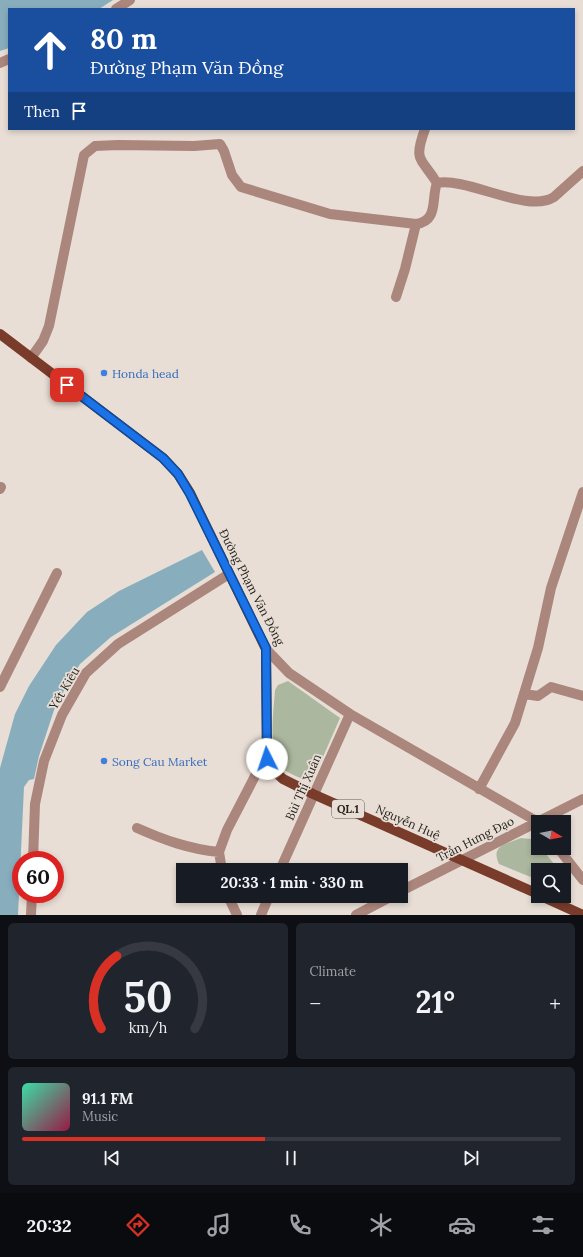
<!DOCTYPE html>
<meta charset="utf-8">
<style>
:root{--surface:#171b24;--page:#20242c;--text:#f1f3f6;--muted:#9ea1a6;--line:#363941;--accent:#d93025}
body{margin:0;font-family:Lora,serif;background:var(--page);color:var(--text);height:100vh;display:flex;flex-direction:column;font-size:15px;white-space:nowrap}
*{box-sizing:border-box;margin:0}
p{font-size:13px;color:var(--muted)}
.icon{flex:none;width:22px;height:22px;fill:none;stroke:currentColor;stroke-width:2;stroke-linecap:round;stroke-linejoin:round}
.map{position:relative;height:915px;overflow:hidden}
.drawer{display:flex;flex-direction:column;gap:8px;padding:8px;background:#0d0f14;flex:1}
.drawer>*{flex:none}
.hud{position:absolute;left:8px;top:8px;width:567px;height:122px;border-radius:0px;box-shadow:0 2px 6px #0003;background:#1a4fa0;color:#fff;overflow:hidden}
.needle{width:26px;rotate:100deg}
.tools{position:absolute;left:531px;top:815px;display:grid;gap:8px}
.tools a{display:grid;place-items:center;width:40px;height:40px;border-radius:0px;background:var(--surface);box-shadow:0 2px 6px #0003;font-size:20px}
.speed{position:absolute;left:12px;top:851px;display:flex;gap:8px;font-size:20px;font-weight:700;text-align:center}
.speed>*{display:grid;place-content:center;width:52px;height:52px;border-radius:50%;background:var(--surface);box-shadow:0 2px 6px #0003;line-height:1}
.speed .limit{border:6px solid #d22;background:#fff;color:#111}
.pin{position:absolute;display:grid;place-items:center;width:34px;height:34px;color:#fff;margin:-17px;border-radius:8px;box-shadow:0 2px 6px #0006}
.me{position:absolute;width:44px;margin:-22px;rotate:356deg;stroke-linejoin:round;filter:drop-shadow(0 0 3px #0008)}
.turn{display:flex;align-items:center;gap:14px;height:84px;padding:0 16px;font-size:18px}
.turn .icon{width:52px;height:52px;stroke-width:2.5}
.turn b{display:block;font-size:28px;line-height:34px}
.then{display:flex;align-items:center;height:38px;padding:0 16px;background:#0003;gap:8px;font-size:15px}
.big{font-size:30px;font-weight:700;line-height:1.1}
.drawer .tile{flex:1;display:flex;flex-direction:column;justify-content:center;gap:6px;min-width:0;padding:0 14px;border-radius:6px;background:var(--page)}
.drawer .dial{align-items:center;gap:0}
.dial svg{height:104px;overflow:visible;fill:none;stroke:var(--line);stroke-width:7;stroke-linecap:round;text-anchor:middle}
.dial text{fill:var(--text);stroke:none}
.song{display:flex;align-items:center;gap:12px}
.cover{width:48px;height:48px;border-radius:6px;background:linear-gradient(135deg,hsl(160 70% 55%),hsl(340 70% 35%))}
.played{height:4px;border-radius:2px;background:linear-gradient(90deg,var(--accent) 45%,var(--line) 45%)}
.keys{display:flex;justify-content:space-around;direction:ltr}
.heat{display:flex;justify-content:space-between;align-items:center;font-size:22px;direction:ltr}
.drawer .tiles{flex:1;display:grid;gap:8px;grid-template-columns:1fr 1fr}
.tile:last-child{grid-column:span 2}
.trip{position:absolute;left:176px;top:863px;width:232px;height:40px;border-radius:0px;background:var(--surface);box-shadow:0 2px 6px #0003;font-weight:700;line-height:40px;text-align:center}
.tab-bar{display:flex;height:64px;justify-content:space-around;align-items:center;background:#090b0e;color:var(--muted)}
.tab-bar .icon{width:28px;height:28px}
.tab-bar .current{color:var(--accent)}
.tab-bar b{font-size:18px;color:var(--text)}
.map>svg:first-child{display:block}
</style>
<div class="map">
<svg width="583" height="915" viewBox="0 0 583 915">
<rect width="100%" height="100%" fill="#e8ded5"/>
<path fill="#acb79f" d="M 288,681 L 340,718 L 312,782 C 301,778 286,774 279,764 C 268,749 274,708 275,690 L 278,685 Z
M 521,838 L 531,839 L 537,843 L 538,848 L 541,848 L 559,870 L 538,870 L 538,880 L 499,864 C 490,845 507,844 521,838 Z"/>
<path fill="#88aebd" d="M 0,0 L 113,0 L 99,9 L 9,9 L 9,48 L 0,51 Z
M 202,550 L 215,572 L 111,637 L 80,664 L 56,704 L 39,756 L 34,779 L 29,780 L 24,787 L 18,915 L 0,915 L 0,768 L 15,714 L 29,686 L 56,645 L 87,612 L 119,591 Z"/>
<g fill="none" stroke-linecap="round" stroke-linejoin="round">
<path stroke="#ab867c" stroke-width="10" d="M 116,9 L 130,0
M 0,63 L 9,59
M 425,129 C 413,162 421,157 437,183
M 396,297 L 405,269 L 416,224
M 31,358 L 43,341 L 49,326 L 84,155 L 95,146 L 118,145 L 194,146 L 220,144 L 224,151 L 232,175 L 241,187 L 330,214 L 416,224 C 439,221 431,198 437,183 C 468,177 527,214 554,197 L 583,171
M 0,489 L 1,487
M 266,649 L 289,673 L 350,714 L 538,822
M 0,687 L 57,573
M 524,694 L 538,696 L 551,687 L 583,696
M 479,789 L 515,723 L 538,648 L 551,588 L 583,492
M 137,828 C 164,840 189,849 219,852
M 558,848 L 583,880
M 33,860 L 35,804 L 44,761 L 62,715 L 86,673 L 118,644 L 229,574
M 222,870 L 219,852 L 227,830 L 255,776 L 267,759
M 280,870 L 350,714
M 401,891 L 583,799
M 228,896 L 237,915
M 31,915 L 32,894
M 261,915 L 269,896
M 356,915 L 392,896"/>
<path stroke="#793b2a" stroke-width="10" d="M 0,334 L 163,458 L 178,474 L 190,493 L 266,649 L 267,759 L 272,769 L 283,779 L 313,794 L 538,894
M 541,896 L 583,915"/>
</g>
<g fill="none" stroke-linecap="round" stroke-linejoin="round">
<g stroke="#114b97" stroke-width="10">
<path id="route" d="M 67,385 L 163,458 L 178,474 L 190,494 L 266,648 L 267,759"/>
</g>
<use href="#route" stroke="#1a73e8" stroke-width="7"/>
</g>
<g fill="#3f7fe0" stroke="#e8ded5" stroke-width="1.5">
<circle cx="104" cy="373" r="4"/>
<circle cx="104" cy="761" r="4"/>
</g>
<g text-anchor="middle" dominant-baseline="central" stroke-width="3.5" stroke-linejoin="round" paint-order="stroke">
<rect fill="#e8ded5" stroke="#605b56" stroke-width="1" x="332" y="800" width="32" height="18" rx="3"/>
<g font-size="11" font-weight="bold" fill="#26231f">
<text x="348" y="809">QL.1</text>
</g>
<g font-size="12" fill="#366cbe" stroke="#e8ded5" text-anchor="start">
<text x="112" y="373">Honda head</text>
<text x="112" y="761">Song Cau Market</text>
</g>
<g font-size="12" fill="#26231f" stroke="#e8ded5">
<text transform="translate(252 587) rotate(63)">Đường Phạm Văn Đồng</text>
<text transform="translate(64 688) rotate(-59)">Yết Kiêu</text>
<text transform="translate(303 787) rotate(-66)">Bùi Thị Xuân</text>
<text transform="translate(408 822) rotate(24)">Nguyễn Huệ</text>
<text transform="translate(475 839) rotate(-27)">Trần Hưng Đạo</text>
</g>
</g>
</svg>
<div class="tools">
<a><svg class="needle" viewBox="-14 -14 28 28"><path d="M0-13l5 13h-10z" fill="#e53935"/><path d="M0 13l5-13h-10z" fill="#9ea1a6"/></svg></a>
<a><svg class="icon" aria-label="search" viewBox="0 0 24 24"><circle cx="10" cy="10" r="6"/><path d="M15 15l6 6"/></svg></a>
</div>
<div class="speed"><div class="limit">60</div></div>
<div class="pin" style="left:67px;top:385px;background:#d93025"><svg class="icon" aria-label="arrive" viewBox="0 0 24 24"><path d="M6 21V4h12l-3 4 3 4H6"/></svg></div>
<svg class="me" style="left:267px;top:759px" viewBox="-20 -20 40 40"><circle r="19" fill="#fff"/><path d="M0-13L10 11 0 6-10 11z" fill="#1a73e8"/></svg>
<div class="trip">20:33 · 1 min · 330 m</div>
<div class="hud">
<div class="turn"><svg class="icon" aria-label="ahead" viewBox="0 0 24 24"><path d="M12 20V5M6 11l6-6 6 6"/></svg><div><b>80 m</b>Đường Phạm Văn Đồng</div></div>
<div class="then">Then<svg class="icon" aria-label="arrive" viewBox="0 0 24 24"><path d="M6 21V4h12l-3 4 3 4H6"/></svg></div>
</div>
</div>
<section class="drawer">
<div class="tiles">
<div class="tile dial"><svg viewBox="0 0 100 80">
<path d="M14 69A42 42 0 1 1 86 69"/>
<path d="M14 69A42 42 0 0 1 26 13" stroke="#d93025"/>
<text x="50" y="56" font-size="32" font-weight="700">50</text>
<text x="50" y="72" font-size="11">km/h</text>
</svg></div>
<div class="tile"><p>Climate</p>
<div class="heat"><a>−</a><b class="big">21°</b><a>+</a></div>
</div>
<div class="tile">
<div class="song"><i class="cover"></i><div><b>91.1 FM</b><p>Music</p></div></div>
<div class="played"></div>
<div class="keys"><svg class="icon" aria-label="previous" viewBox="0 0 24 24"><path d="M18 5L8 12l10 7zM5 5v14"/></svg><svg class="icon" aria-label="pause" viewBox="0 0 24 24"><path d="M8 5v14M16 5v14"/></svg><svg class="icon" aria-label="next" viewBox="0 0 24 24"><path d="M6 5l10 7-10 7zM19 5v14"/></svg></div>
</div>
</div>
</section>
<nav class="tab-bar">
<b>20:32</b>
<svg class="icon current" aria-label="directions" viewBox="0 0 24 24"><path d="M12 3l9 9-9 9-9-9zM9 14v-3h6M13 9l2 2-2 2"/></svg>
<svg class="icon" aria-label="music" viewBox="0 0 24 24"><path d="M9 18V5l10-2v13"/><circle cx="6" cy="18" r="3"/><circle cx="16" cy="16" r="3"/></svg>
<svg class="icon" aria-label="phone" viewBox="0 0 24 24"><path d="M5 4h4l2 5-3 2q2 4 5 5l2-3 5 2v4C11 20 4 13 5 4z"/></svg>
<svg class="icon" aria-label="climate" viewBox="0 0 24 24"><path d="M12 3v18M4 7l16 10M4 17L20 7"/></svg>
<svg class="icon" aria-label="car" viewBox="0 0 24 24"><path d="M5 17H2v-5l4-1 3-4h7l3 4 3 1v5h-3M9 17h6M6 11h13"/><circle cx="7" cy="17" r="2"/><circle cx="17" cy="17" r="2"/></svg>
<svg class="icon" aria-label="filters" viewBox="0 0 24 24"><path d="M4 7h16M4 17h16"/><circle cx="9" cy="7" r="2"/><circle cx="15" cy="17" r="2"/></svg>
</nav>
